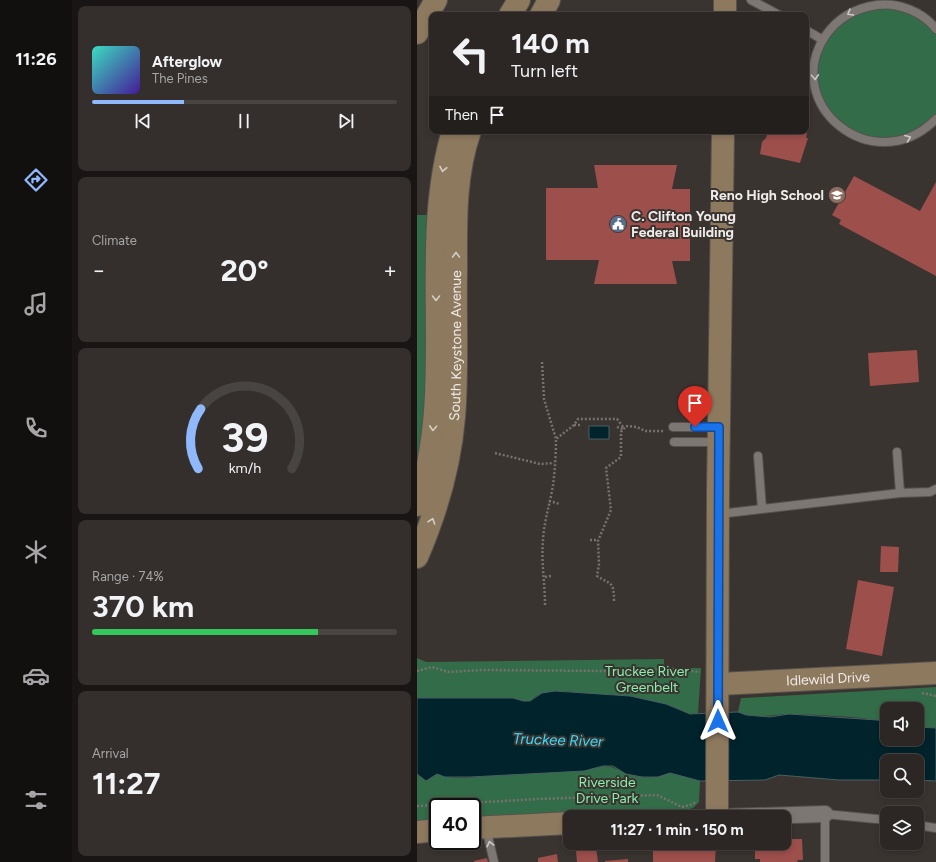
<!DOCTYPE html>
<meta charset="utf-8">
<style>
:root{--surface:#2c2725;--page:#342f2d;--text:#f1f3f6;--muted:#a6a5a7;--line:#484442;--accent:#8fb8fd}
body{margin:0;font-family:Figtree,sans-serif;background:var(--page);color:var(--text);height:100vh;display:flex;flex-direction:column;font-size:15px;white-space:nowrap}
*{box-sizing:border-box;margin:0}
p{font-size:13px;color:var(--muted)}
.icon{flex:none;width:22px;height:22px;fill:none;stroke:currentColor;stroke-width:2;stroke-linecap:round;stroke-linejoin:round}
.map{position:relative;flex:1;overflow:hidden}
.drawer{display:flex;flex-direction:column;gap:6px;padding:6px;background:#181514;width:345px}
.drawer>*{flex:none}
.banner{position:absolute;left:12px;top:12px;width:380px;height:122px;border-radius:8px;box-shadow:0 2px 6px #0003,0 0 0 1px var(--line);background:#2c2725;color:var(--text);overflow:hidden}
.controls{position:absolute;left:463px;top:702px;display:grid;gap:8px}
.controls a{display:grid;place-items:center;width:44px;height:44px;border-radius:8px;background:var(--surface);box-shadow:0 2px 6px #0003,0 0 0 1px var(--line);font-size:20px}
.speed{position:absolute;left:12px;top:798px;display:flex;gap:8px;font-size:20px;font-weight:700;text-align:center}
.speed>*{display:grid;place-content:center;width:52px;height:52px;border-radius:50%;background:var(--surface);box-shadow:0 2px 6px #0003,0 0 0 1px var(--line);line-height:1}
.speed .limit{border:2px solid #111;border-radius:6px;background:#fff;color:#111}
.pin{position:absolute;display:grid;place-items:center;width:34px;height:34px;color:#fff;margin:-41px -17px;border-radius:50% 50% 50% 0;rotate:-45deg;box-shadow:0 0 4px #0007}
.pin .icon{rotate:45deg}
.me{position:absolute;width:44px;margin:-22px;rotate:0deg;stroke-linejoin:round;filter:drop-shadow(0 0 3px #0008)}
.turn{display:flex;align-items:center;gap:14px;height:84px;padding:0 16px;font-size:18px}
.turn .icon{width:52px;height:52px;stroke-width:2.5}
.turn b{display:block;font-size:28px;line-height:34px}
.then{display:flex;align-items:center;height:38px;padding:0 16px;background:#0003;gap:8px;font-size:15px}
.big{font-size:30px;font-weight:700;line-height:1.1}
.drawer .card{flex:1;display:flex;flex-direction:column;justify-content:center;gap:6px;min-width:0;padding:0 14px;border-radius:8px;background:var(--page)}
.drawer .dial{align-items:center;gap:0}
.dial svg{height:104px;overflow:visible;fill:none;stroke:var(--line);stroke-width:7;stroke-linecap:round;text-anchor:middle}
.dial text{fill:var(--text);stroke:none}
.song{display:flex;align-items:center;gap:12px}
.cover{width:48px;height:48px;border-radius:6px;background:linear-gradient(135deg,hsl(170 70% 55%),hsl(260 70% 35%))}
.played{height:4px;border-radius:2px;background:linear-gradient(90deg,var(--accent) 30%,var(--line) 30%)}
.keys{display:flex;justify-content:space-around;direction:ltr}
.heat{display:flex;justify-content:space-between;align-items:center;font-size:22px;direction:ltr}
.charge{height:6px;border-radius:3px;background:linear-gradient(90deg,#34c759 74%,var(--line) 0)}
.trip{position:absolute;left:146px;top:810px;width:228px;height:40px;border-radius:8px;background:var(--surface);box-shadow:0 2px 6px #0003,0 0 0 1px var(--line);font-weight:700;line-height:40px;text-align:center}
main{display:flex;flex:1;min-height:0}
.menu{display:flex;flex-direction:column;width:72px;justify-content:space-around;align-items:center;background:#12100f;color:var(--muted)}
.menu .icon{width:28px;height:28px}
.menu .active{color:var(--accent)}
.menu b{font-size:18px;color:var(--text)}
.map>svg:first-child{display:block}
</style>
<main>
<nav class="menu">
<b>11:26</b>
<svg class="icon active" aria-label="directions" viewBox="0 0 24 24"><path d="M12 3l9 9-9 9-9-9zM9 14v-3h6M13 9l2 2-2 2"/></svg>
<svg class="icon" aria-label="music" viewBox="0 0 24 24"><path d="M9 18V5l10-2v13"/><circle cx="6" cy="18" r="3"/><circle cx="16" cy="16" r="3"/></svg>
<svg class="icon" aria-label="phone" viewBox="0 0 24 24"><path d="M5 4h4l2 5-3 2q2 4 5 5l2-3 5 2v4C11 20 4 13 5 4z"/></svg>
<svg class="icon" aria-label="climate" viewBox="0 0 24 24"><path d="M12 3v18M4 7l16 10M4 17L20 7"/></svg>
<svg class="icon" aria-label="car" viewBox="0 0 24 24"><path d="M5 17H2v-5l4-1 3-4h7l3 4 3 1v5h-3M9 17h6M6 11h13"/><circle cx="7" cy="17" r="2"/><circle cx="17" cy="17" r="2"/></svg>
<svg class="icon" aria-label="filters" viewBox="0 0 24 24"><path d="M4 7h16M4 17h16"/><circle cx="9" cy="7" r="2"/><circle cx="15" cy="17" r="2"/></svg>
</nav>
<section class="drawer">
<div class="card">
<div class="song"><i class="cover"></i><div><b>Afterglow</b><p>The Pines</p></div></div>
<div class="played"></div>
<div class="keys"><svg class="icon" aria-label="previous" viewBox="0 0 24 24"><path d="M18 5L8 12l10 7zM5 5v14"/></svg><svg class="icon" aria-label="pause" viewBox="0 0 24 24"><path d="M8 5v14M16 5v14"/></svg><svg class="icon" aria-label="next" viewBox="0 0 24 24"><path d="M6 5l10 7-10 7zM19 5v14"/></svg></div>
</div>
<div class="card"><p>Climate</p>
<div class="heat"><a>−</a><b class="big">20°</b><a>+</a></div>
</div>
<div class="card dial"><svg viewBox="0 0 100 80">
<path d="M14 69A42 42 0 1 1 86 69"/>
<path d="M14 69A42 42 0 0 1 16 23" stroke="#8fb8fd"/>
<text x="50" y="56" font-size="32" font-weight="700">39</text>
<text x="50" y="72" font-size="11">km/h</text>
</svg></div>
<div class="card"><p>Range · 74%</p><b class="big">370 km</b><div class="charge"></div></div>
<div class="card"><p>Arrival</p><b class="big">11:27</b></div>
</section>
<div class="map">
<svg width="519" height="862" viewBox="0 0 519 862">
<rect width="100%" height="100%" fill="#3a3431"/>
<path fill="#336c48" d="M 480,6 L 519,29 L 519,119 L 495,136 L 452,141 L 415,120 L 397,81 L 406,40 L 438,11 Z
M 0,215 L 11,215 L 11,399 L 0,475 Z
M 0,658 L 9,662 L 247,659 L 247,668 L 284,668 L 281,713 L 273,714 L 249,704 L 201,695 L 169,694 L 149,691 L 119,696 L 113,701 L 106,701 L 96,698 L 0,698 Z
M 519,687 L 519,728 L 500,727 L 500,709 L 470,709 L 470,722 C 439,716 405,715 374,714 C 354,714 341,720 321,712 L 324,698 L 327,698 Z
M 186,766 C 200,766 210,776 224,777 C 238,779 241,774 252,773 C 258,772 276,779 283,781 L 282,802 L 276,808 L 269,810 L 55,818 L 55,807 L 21,807 L 21,820 L 0,822 L 0,774 L 9,780 L 20,774 C 40,782 64,776 84,774 C 118,772 152,775 186,766 Z"/>
<path fill="#01232b" stroke="#485f64" d="M 172,426 L 192,426 L 192,439 L 172,439 Z
M 138,691 L 213,696 L 249,704 L 273,714 L 321,712 L 329,715 L 353,717 L 372,714 L 460,720 L 470,722 L 470,739 L 500,739 L 500,727 L 519,728 L 519,781 L 500,780 L 500,761 L 470,761 L 470,780 L 422,780 L 362,775 L 348,780 L 283,781 L 253,773 L 241,777 L 225,777 L 209,774 L 196,766 L 186,766 L 167,771 L 53,777 L 28,777 L 20,774 L 9,781 L 0,774 L 0,698 L 96,698 L 106,701 L 113,701 L 125,693 Z"/>
<path fill="#9d4f4c" d="M 389,124 L 392,124 L 389,138 L 391,138 L 383,163 L 343,154 L 345,142 L 349,138 L 351,131 L 389,131 Z
M 177,165 L 260,165 L 255,189 L 273,189 L 273,261 L 255,261 L 260,284 L 177,284 L 182,260 L 129,260 L 129,188 L 181,188 Z
M 437,176 L 503,211 L 519,182 L 519,276 L 422,224 L 424,220 L 415,215 Z
M 500,350 L 502,382 L 453,386 L 451,353 Z
M 464,546 L 482,547 L 481,572 L 463,572 Z
M 441,580 L 477,587 L 465,656 L 429,649 Z
M 367,839 L 385,839 L 386,860 L 380,860 L 381,862 L 343,862 L 343,859 L 338,859 L 338,843 L 367,843 Z
M 236,843 L 299,843 L 298,862 L 236,862 Z
M 179,847 L 181,862 L 160,862 L 159,851 Z
M 140,854 L 141,862 L 121,862 L 121,858 Z
M 70,858 L 71,862 L 57,862 L 57,861 Z
M 211,859 L 211,862 L 188,862 L 188,861 Z"/>
<g fill="none" stroke-linecap="round" stroke-linejoin="round">
<g stroke="#57524f" stroke-width="10">
<path id="lane" d="M 334,0 L 362,15
M 519,29 C 506,12 481,2 460,5 C 439,8 421,18 409,35 C 362,103 456,182 519,119
M 389,30 L 406,40
M 256,427 L 301,427
M 257,442 L 302,442
M 480,452 L 483,493
M 341,456 L 345,509
M 302,514 L 483,493 L 513,492 L 519,489
M 500,825 L 519,828
M 69,828 L 77,862
M 408,862 L 408,814 L 470,820"/>
</g>
<g stroke="#57524f" stroke-width="18">
<path id="street" d="M 308,817 L 408,814"/>
</g>
<g stroke="#57524f" stroke-width="24">
<g id="secondary">
<path d="M 93,15 L 102,0"/>
<path d="M 124,15 L 132,0"/>
<path d="M 308,15 L 308,0"/>
<path d="M 0,33 L 19,0"/>
<path d="M 0,505 C 41,385 0,252 36,131"/>
<path id="s1" d="M 0,557 C 19,513 33,466 37,417 C 41,369 38,320 39,272 C 39,224 37,177 53,131"/>
<path id="s2" d="M 302,684 L 519,673"/>
<path d="M 300,817 L 301,492 L 306,131"/>
<path d="M 55,828 L 153,823"/>
<path d="M 0,832 L 21,830"/>
</g>
</g>
<path stroke="#77726f" stroke-width="2.5" stroke-dasharray="2 2" stroke-linecap="butt" d="M 125,362 L 127,399 L 139,439
M 157,425 L 163,425
M 200,427 L 206,429
M 78,453 L 123,464 L 137,463
M 132,501 L 143,504
M 173,540 L 181,540
M 128,577 L 134,576
M 197,601 C 197,581 194,585 180,576 L 182,564 L 181,541 L 194,510 L 189,468 L 204,457 L 204,432 L 209,426 L 220,427 L 228,431 L 247,431
M 128,605 C 128,583 124,562 126,540 C 127,521 133,504 136,485 C 138,470 139,454 139,439 L 157,425 L 161,419 L 200,419 L 207,428
M 0,671 L 15,667 L 31,672 L 66,670 L 194,671 L 256,669 L 283,672
M 505,693 L 519,696
M 0,806 L 121,799 L 240,795 L 265,807 L 276,804 L 279,801"/>
<use href="#lane" stroke="#7d7773" stroke-width="8"/>
<use href="#street" stroke="#7d7773" stroke-width="16"/>
<use href="#secondary" stroke="#8d795e" stroke-width="22"/>
</g>
<defs><path id="oneway-chevron" d="M-2-3.5L2.5 0L-2 3.5" fill="none" stroke-width="1.6" stroke-linecap="round" stroke-linejoin="round"/></defs>
<g stroke="#cdc8c6">
<use href="#oneway-chevron" transform="translate(433 13) rotate(150)"/>
<use href="#oneway-chevron" transform="translate(398 77) rotate(87)"/>
<use href="#oneway-chevron" transform="translate(491 138) rotate(-21)"/>
<use href="#oneway-chevron" transform="translate(73 844) rotate(-104)"/>
</g>
<g stroke="#d6cec6">
<use href="#oneway-chevron" transform="translate(26 169) rotate(101)"/>
<use href="#oneway-chevron" transform="translate(39 255) rotate(-90)"/>
<use href="#oneway-chevron" transform="translate(19 298) rotate(90)"/>
<use href="#oneway-chevron" transform="translate(16 428) rotate(93)"/>
<use href="#oneway-chevron" transform="translate(15 521) rotate(-71)"/>
</g>
<g fill="none" stroke-linecap="round" stroke-linejoin="round">
<g stroke="#114b97" stroke-width="10">
<path id="route" d="M 278,427 L 302,427 L 301,721"/>
</g>
<use href="#route" stroke="#1a73e8" stroke-width="7"/>
</g>
<defs>
<g id="school-disc" transform="scale(0.9)"><circle r="9.5" fill="#8d6e63" stroke="#3a3431"/><path d="M0-5L7-2L0 1L-7-2ZM-4 1L0 2.5L4 1V4Q0 6-4 4Z" fill="#fff"/></g>
<g id="civic-disc" transform="scale(0.9)"><circle r="9.5" fill="#5c6f8a" stroke="#3a3431"/><path d="M-.6-6.5H3V-4.5H.6V-3L4-1V1h2V6H-6V1h2V-1L-.6-3ZM-1.2 2.5V6h2.4V2.5Z" fill="#fff"/></g>
</defs>
<g fill-rule="evenodd">
<use href="#school-disc" x="420" y="195"/>
<use href="#civic-disc" x="201" y="224"/>
</g>
<g text-anchor="middle" dominant-baseline="central" stroke-width="4" stroke-linejoin="round" paint-order="stroke">
<g font-size="14" font-weight="bold" fill="#efebe9" stroke="#3a3431" text-anchor="end">
<text x="407" y="195">Reno High School</text>
<text x="214" y="216" text-anchor="start">C. Clifton Young<tspan x="214" dy="16">Federal Building</tspan></text>
</g>
<g font-size="14" fill="#efebe9" stroke="#3a3431">
<text stroke="none"><textPath href="#s1" startOffset="217">South Keystone Avenue</textPath></text>
<text stroke="none"><textPath href="#s2" startOffset="109">Idlewild Drive</textPath></text>
</g>
<g font-size="14" fill="#89eeac" stroke="#3a3431">
<text x="230" y="671">Truckee River<tspan x="230" dy="16">Greenbelt</tspan></text>
<text x="190" y="782">Riverside<tspan x="190" dy="16">Drive Park</tspan></text>
</g>
<g font-size="15" font-style="italic" fill="#3adafc" stroke="#3a3431">
<text transform="translate(141 740) rotate(2)">Truckee River</text>
</g>
</g>
</svg>
<div class="controls">
<a><svg class="icon" aria-label="sound" viewBox="0 0 24 24"><path d="M4 9h4l5-4v14l-5-4H4zM17 9q2 3 0 6"/></svg></a>
<a><svg class="icon" aria-label="search" viewBox="0 0 24 24"><circle cx="10" cy="10" r="6"/><path d="M15 15l6 6"/></svg></a>
<a><svg class="icon" aria-label="layers" viewBox="0 0 24 24"><path d="M12 4l9 5-9 5-9-5zM3 14l9 5 9-5"/></svg></a>
</div>
<div class="speed"><div class="limit">40</div></div>
<div class="pin" style="left:278px;top:427px;background:#d93025"><svg class="icon" aria-label="arrive" viewBox="0 0 24 24"><path d="M6 21V4h12l-3 4 3 4H6"/></svg></div>
<svg class="me" style="left:301px;top:721px" viewBox="-20 -20 40 40"><path d="M0-17L14 15 0 8-14 15z" fill="#1a73e8" stroke="#fff" stroke-width="4"/></svg>
<div class="trip">11:27 · 1 min · 150 m</div>
<div class="banner">
<div class="turn"><svg class="icon" aria-label="left" viewBox="0 0 24 24"><path d="M17 20v-9H6M10 6l-5 5 5 5"/></svg><div><b>140 m</b>Turn left</div></div>
<div class="then">Then<svg class="icon" aria-label="arrive" viewBox="0 0 24 24"><path d="M6 21V4h12l-3 4 3 4H6"/></svg></div>
</div>
</div>
</main>
